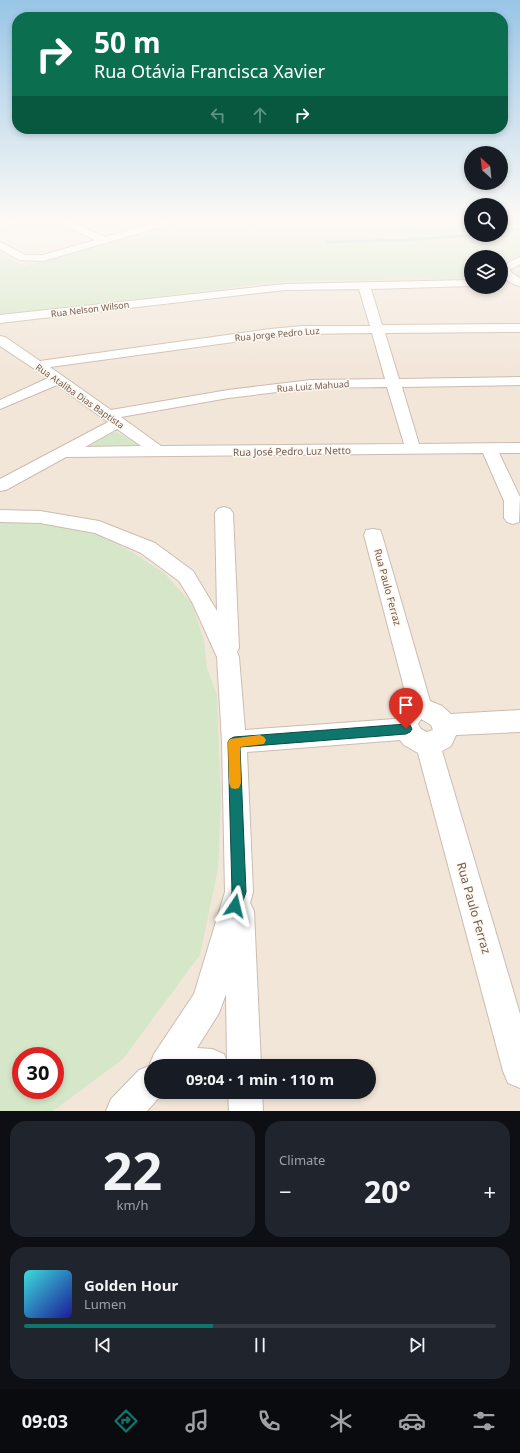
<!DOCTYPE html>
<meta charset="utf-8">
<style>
:root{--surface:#171b24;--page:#20242c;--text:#f1f3f6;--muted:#9ea1a6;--line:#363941;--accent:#0f766e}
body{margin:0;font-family:"Noto Sans",sans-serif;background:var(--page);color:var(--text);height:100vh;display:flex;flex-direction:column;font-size:15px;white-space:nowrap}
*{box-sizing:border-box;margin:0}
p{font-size:13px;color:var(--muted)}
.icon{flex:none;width:22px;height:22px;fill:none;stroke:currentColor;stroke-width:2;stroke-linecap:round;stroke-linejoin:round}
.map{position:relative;height:1111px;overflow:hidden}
.side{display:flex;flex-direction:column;gap:10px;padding:10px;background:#0d0f14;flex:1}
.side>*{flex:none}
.hud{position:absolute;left:12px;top:12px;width:496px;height:122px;border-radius:16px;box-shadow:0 2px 6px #0003;background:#0b6e4f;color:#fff;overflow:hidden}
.needle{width:26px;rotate:333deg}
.fabs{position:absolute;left:464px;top:146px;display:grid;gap:8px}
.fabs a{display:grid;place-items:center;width:44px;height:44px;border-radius:50%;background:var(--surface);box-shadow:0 2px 6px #0003;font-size:20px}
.speed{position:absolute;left:12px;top:1047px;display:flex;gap:8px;font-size:20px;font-weight:700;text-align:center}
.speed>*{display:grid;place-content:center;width:52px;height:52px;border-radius:50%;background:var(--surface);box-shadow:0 2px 6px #0003;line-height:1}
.speed .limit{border:6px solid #d22;background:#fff;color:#111}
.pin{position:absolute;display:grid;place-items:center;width:34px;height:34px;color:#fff;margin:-41px -17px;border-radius:50% 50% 50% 0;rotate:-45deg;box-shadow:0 0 4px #0007}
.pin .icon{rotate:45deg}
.me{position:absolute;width:44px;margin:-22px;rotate:10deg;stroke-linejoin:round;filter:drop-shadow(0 0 3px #0008)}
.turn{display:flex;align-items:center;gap:14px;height:84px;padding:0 16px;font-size:18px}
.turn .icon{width:52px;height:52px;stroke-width:2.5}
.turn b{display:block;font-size:28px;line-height:34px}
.lanes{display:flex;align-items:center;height:38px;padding:0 16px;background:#0003;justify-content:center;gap:20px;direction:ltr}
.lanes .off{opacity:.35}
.big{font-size:30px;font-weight:700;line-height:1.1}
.side .widget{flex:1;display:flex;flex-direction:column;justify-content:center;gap:6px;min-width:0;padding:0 14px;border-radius:16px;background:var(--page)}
.side .dial{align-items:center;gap:0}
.dial b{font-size:52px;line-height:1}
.song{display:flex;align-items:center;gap:12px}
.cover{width:48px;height:48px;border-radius:6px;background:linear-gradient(135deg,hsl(180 70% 55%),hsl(240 70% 35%))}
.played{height:4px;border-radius:2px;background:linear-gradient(90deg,var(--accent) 40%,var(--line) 40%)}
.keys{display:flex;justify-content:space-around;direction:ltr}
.heat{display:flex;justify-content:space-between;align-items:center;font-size:22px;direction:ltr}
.side .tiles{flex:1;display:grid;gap:10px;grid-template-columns:1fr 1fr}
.widget:last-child{grid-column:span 2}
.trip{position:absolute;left:144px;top:1059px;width:232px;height:40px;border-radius:20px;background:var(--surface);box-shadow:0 2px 6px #0003;font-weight:700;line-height:40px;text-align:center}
.tab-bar{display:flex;height:64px;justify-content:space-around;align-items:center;background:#090b0e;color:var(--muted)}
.tab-bar .icon{width:28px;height:28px}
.tab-bar .current{color:var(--accent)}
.tab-bar b{font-size:18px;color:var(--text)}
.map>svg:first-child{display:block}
</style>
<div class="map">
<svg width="520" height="1111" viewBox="0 0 520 1111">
<rect width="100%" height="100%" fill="#fbf4ea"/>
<path fill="#f2e6d9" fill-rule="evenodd" d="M 0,219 L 471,219 L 471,235 L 501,235 L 501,219 L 520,219 L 520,1111 L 0,1111 ZM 471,257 L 501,257 L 501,287 L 471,287 ZM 21,1056 L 55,1056 L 55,1090 L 21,1090 ZM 151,1066 L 369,1066 L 369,1092 L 151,1092 Z"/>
<path fill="#d6e7c9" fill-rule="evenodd" d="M 194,219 L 471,219 L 471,235 L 501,235 L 501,219 L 520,219 L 520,255 L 501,264 L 501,257 L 471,257 L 471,277 L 460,279 L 290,281 L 0,315 L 0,254 L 25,266 Z
M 116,432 L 143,447 L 84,447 L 111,433 Z
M 0,523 L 25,523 L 62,526 L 100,535 L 132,552 L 164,573 L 191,602 L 204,640 L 207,668 L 217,695 L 221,801 L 218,869 L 200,955 L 123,1059 L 53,1111 L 0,1111 ZM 21,1056 L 55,1056 L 55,1090 L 21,1090 Z"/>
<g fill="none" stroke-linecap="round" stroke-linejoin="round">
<path stroke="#a7ced3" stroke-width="2.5" d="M 501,232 L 520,229
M 327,242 L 408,240 L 473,235"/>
<g stroke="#ccbcb1" stroke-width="2">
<path id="minor" d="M 18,219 L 35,219 L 33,221 L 0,229 L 0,223 Z
M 52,219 L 65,219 L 105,237 L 168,219 L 183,219 L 181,221 L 43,261 L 19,260 L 0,249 L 0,242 L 25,255 L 43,255 L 95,240 Z
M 520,257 L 520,264 L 510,270 L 512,273 L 520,278 L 520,286 C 508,283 501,278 501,266 Z
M 471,280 L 471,286 L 371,289 L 382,325 L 520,324 L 520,332 L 385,333 L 399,379 L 520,377 L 520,385 L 402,387 L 419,444 L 520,443 L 520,453 L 499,453 L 520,497 L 519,522 L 513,524 L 507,522 L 504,518 L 504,501 L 483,453 L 66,457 L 6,490 L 0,491 L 0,479 L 108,422 L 57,385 L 0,409 L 0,400 L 48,378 L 0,346 L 0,336 L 5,337 L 40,361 L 270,329 L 303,326 L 370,326 L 359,289 L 285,290 L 0,323 L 0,315 L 285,284 ZM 372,333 L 385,379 L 311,380 L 228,390 L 111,410 L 50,367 L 270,337 L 303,334 ZM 387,387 L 404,444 L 161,446 L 121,417 L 228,398 L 311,388 ZM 117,429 L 141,446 L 85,447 Z
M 224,507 L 230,509 L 233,513 L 239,648 L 237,652 L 239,657 L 245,730 L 395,719 C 397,712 401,706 408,703 L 364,535 L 366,530 L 373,529 L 380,530 L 382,535 L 430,701 L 442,706 L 451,714 L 520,710 L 520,732 L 456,735 L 451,746 L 442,751 L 520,1014 L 520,1088 L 508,1083 L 503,1071 L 418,753 L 404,745 L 400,740 L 247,752 L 253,892 L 250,903 L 254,911 L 261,1066 L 151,1066 L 151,1092 L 164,1092 L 147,1111 L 106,1111 L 111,1099 L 139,1070 L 149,1066 L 154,1054 L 194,994 L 225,892 L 222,742 L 217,657 L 192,602 L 179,581 L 141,553 L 95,533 L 40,523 L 0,522 L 0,510 L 40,511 L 99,521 L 155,543 L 193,571 L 217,611 L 215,513 L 218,509 ZM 421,719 L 431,725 L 433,730 L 427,732 L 421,729 L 418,724 ZM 226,994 L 227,1062 L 224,1054 L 212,1049 L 197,1048 L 219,1013 Z
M 228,1092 L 262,1092 L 263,1111 L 229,1111 Z"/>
</g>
<use href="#minor" fill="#fff" fill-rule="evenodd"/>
</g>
<linearGradient id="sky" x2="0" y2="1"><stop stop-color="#98c5e6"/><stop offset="0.59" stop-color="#fdfaf6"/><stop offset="1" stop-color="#fdfaf6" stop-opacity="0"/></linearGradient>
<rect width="520" height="374" fill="url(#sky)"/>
<path fill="#0f766e" stroke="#0a4d48" d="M 406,724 L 410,725 L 412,729 L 410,732 L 406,734 L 240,747 L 246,892 L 240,910 L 235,912 L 230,910 L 228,906 L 232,892 L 228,742 L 230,739 L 234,737 Z"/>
<path fill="#f59e0b" d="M 260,735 L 264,737 L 266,740 L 264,744 L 240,747 L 241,783 L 239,788 L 235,789 L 231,788 L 229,783 L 228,742 L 230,739 Z"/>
<g text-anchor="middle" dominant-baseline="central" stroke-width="3" stroke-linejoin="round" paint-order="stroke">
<g font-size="9" fill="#735b50" stroke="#fdf8f0">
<text transform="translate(90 309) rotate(-7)">Rua Nelson Wilson</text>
<text transform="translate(277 334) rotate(-5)">Rua Jorge Pedro Luz</text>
<text transform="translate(313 386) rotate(-4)">Rua Luiz Mahuad</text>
<text transform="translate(80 396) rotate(35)">Rua Ataliba Dias Baptista</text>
</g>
<g font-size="10" fill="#735b50" stroke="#fdf8f0">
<text transform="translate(292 451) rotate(-1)">Rua José Pedro Luz Netto</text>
<text transform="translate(388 587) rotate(75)">Rua Paulo Ferraz</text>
</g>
<g font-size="12" fill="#735b50" stroke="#fdf8f0">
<text transform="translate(474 908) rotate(74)">Rua Paulo Ferraz</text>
</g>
</g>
</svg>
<div class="fabs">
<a><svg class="needle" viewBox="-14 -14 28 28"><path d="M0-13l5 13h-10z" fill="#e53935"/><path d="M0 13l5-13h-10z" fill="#9ea1a6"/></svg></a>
<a><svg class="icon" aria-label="search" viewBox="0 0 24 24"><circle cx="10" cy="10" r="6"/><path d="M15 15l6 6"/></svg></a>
<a><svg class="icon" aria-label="layers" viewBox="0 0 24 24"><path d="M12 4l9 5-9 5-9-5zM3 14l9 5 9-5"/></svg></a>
</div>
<div class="speed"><div class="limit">30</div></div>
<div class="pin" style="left:406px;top:729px;background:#d93025"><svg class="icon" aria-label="arrive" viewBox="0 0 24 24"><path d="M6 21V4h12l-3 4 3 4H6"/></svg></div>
<svg class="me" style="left:235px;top:906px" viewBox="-20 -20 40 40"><path d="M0-17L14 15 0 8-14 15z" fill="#0f766e" stroke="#fff" stroke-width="4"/></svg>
<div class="trip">09:04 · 1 min · 110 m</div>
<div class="hud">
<div class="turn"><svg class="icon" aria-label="right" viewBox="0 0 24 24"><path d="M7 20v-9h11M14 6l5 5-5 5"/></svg><div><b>50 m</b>Rua Otávia Francisca Xavier</div></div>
<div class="lanes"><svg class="icon off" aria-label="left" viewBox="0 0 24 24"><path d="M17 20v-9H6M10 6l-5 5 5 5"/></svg><svg class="icon off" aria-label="ahead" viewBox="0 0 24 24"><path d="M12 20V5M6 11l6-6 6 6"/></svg><svg class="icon" aria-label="right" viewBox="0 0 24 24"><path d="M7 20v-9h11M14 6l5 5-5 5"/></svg></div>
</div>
</div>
<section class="side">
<div class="tiles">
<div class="widget dial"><b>22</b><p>km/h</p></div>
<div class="widget"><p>Climate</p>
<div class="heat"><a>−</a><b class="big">20°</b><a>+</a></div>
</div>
<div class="widget">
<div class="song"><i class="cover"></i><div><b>Golden Hour</b><p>Lumen</p></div></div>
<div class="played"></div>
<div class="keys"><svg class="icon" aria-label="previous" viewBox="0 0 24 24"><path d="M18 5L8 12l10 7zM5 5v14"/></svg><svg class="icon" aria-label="pause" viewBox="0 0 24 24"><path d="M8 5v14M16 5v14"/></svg><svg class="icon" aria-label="next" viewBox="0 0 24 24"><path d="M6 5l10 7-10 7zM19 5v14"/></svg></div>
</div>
</div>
</section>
<nav class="tab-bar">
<b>09:03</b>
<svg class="icon current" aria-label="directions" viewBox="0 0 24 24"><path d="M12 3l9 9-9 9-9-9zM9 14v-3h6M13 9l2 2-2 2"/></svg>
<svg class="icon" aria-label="music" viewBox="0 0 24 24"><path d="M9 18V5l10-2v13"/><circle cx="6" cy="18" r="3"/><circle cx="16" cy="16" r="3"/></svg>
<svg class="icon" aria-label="phone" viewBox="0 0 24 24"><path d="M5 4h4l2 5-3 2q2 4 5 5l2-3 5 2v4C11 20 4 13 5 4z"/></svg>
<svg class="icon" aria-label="climate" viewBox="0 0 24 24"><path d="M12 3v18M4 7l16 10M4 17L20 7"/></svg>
<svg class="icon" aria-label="car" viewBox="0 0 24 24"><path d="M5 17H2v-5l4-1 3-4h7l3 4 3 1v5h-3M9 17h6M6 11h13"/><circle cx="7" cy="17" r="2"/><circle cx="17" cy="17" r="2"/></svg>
<svg class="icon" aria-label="filters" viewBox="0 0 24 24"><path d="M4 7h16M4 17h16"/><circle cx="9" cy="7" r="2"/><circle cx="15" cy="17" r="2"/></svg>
</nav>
